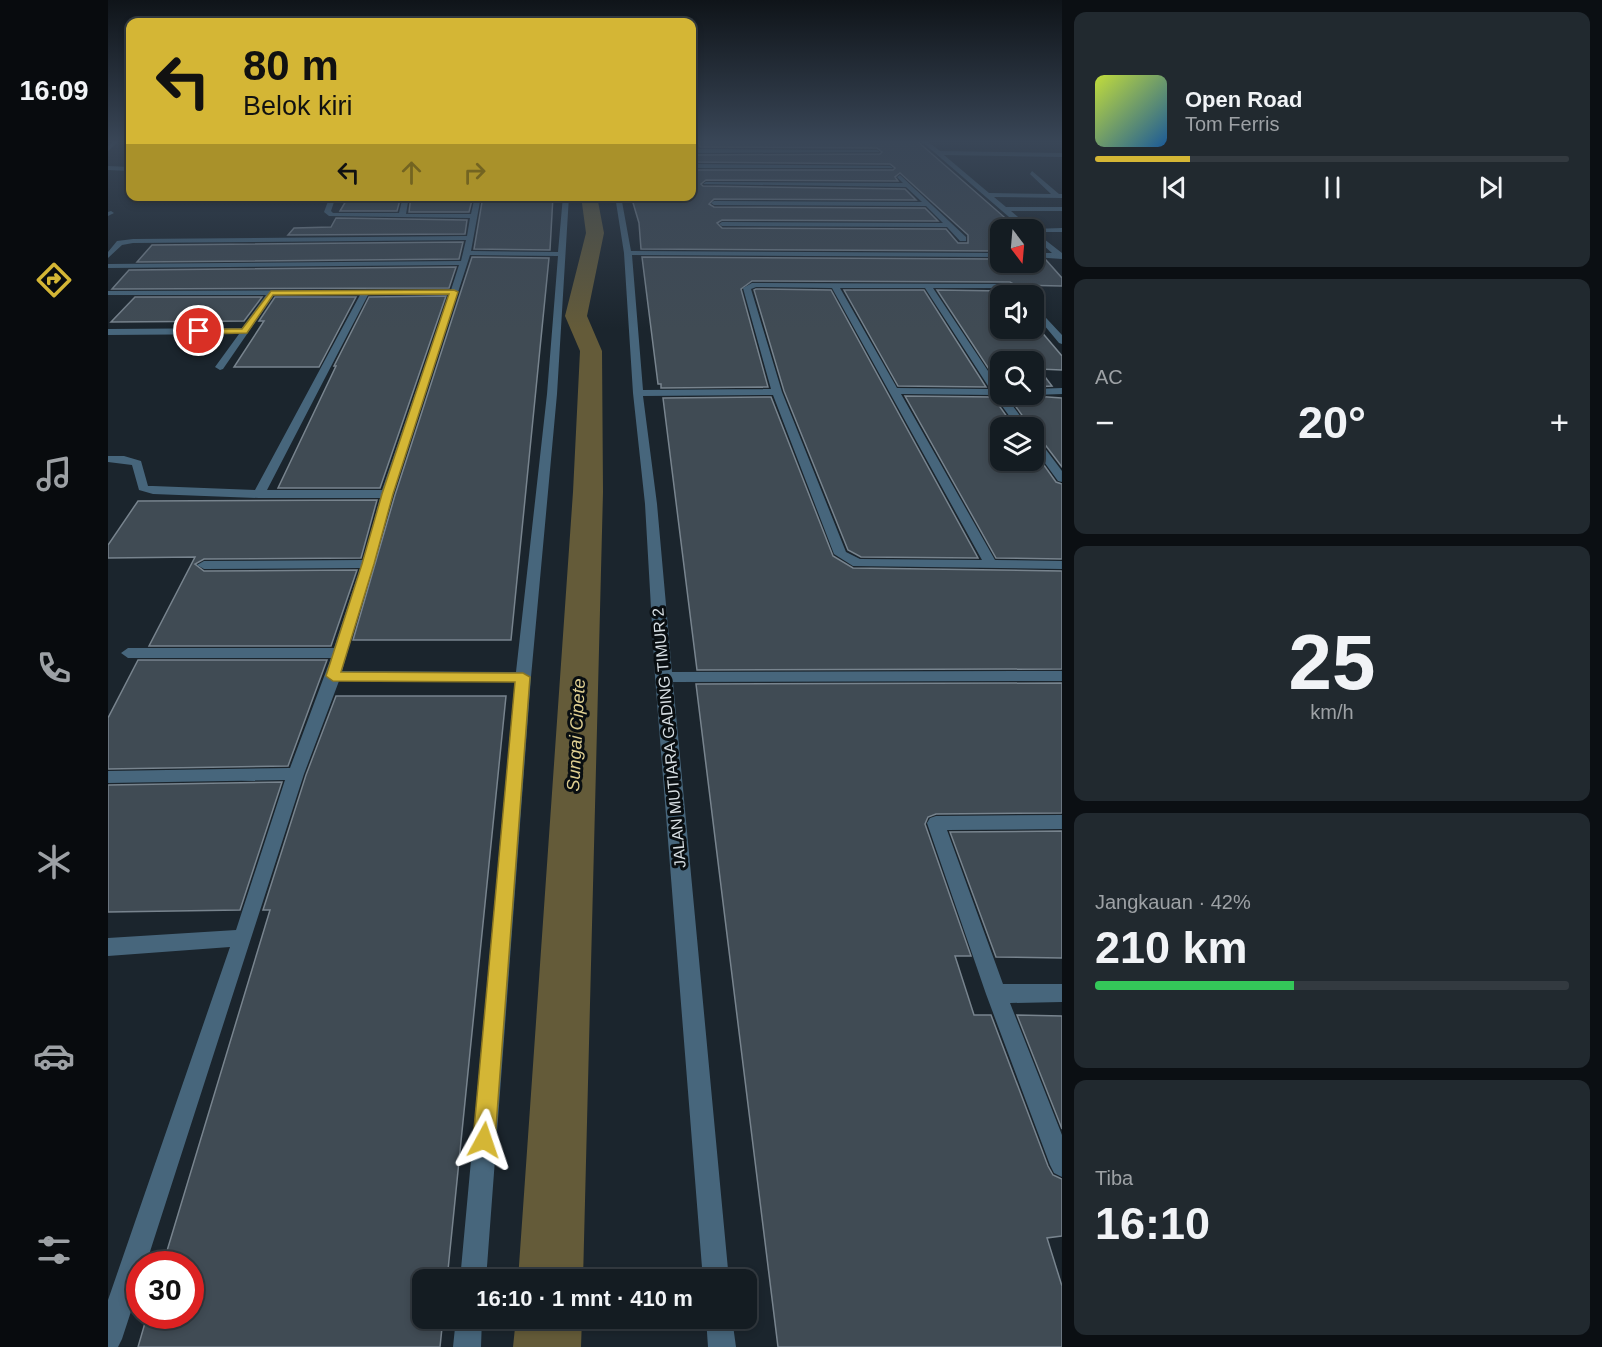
<!DOCTYPE html>
<html lang="id">
<meta charset="utf-8">
<style>
:root{--surface:#141c22;--page:#21292f;--text:#f1f3f6;--muted:#9da1a5;--line:#333a40;--accent:#d4b635}
body{margin:0;font-family:Helvetica,sans-serif;background:var(--page);color:var(--text);height:100vh;display:flex;flex-direction:column;font-size:22px;white-space:nowrap}
*{box-sizing:border-box;margin:0}
p{font-size:20px;color:var(--muted)}
.icon{flex:none;width:33px;height:33px;fill:none;stroke:currentColor;stroke-width:2;stroke-linecap:round;stroke-linejoin:round}
.map{position:relative;flex:1;overflow:hidden}
.details{display:flex;flex-direction:column;gap:12px;padding:12px;background:#0b0f13;width:540px}
.details>*{flex:none}
.hud{position:absolute;left:18px;top:18px;width:570px;height:183px;border-radius:12px;box-shadow:0 3px 9px #0003,0 0 0 2px var(--line);background:#d4b635;color:#111;overflow:hidden}
.needle{width:39px;rotate:164deg}
.controls{position:absolute;left:882px;top:219px;display:grid;gap:12px}
.controls a{display:grid;place-items:center;width:54px;height:54px;border-radius:12px;background:var(--surface);box-shadow:0 3px 9px #0003,0 0 0 2px var(--line);font-size:30px}
.speed{position:absolute;left:18px;top:1251px;display:flex;gap:12px;font-size:30px;font-weight:700;text-align:center}
.speed>*{display:grid;place-content:center;width:78px;height:78px;border-radius:50%;background:var(--surface);box-shadow:0 3px 9px #0003,0 0 0 2px var(--line);line-height:1}
.speed .limit{border:9px solid #d22;background:#fff;color:#111}
.pin{position:absolute;display:grid;place-items:center;width:51px;height:51px;color:#fff;margin:-26px;border:3px solid #fff;border-radius:50%;box-shadow:0 2px 6px #0007}
.me{position:absolute;width:66px;margin:-33px;rotate:5deg;stroke-linejoin:round;filter:drop-shadow(0 0 4px #0008)}
.turn{display:flex;align-items:center;gap:21px;height:126px;padding:0 18px;font-size:27px}
.turn .icon{width:78px;height:78px;stroke-width:2.5}
.turn b{display:block;font-size:42px;line-height:51px}
.lanes{display:flex;align-items:center;height:57px;padding:0 18px;background:#0003;justify-content:center;gap:30px;direction:ltr}
.lanes .off{opacity:.35}
.big{font-size:45px;font-weight:800;line-height:1.1}
.details .tile{flex:1;display:flex;flex-direction:column;justify-content:center;gap:9px;min-width:0;padding:0 21px;border-radius:12px;background:var(--page)}
.details .dial{align-items:center;gap:0}
.dial b{font-size:78px;line-height:1}
.song{display:flex;align-items:center;gap:18px}
.cover{width:72px;height:72px;border-radius:9px;background:linear-gradient(135deg,hsl(70 70% 55%),hsl(210 70% 35%))}
.played{height:6px;border-radius:3px;background:linear-gradient(90deg,var(--accent) 20%,var(--line) 20%)}
.keys{display:flex;justify-content:space-around;direction:ltr}
.heat{display:flex;justify-content:space-between;align-items:center;font-size:33px;direction:ltr}
.charge{height:9px;border-radius:4px;background:linear-gradient(90deg,#34c759 42%,var(--line) 0)}
.trip{position:absolute;left:304px;top:1269px;width:345px;height:60px;border-radius:12px;background:var(--surface);box-shadow:0 3px 9px #0003,0 0 0 2px var(--line);font-weight:800;line-height:60px;text-align:center}
main{display:flex;flex:1;min-height:0}
.tabs{display:flex;flex-direction:column;width:108px;justify-content:space-around;align-items:center;background:#080b0e;color:var(--muted)}
.tabs .icon{width:42px;height:42px}
.tabs .active{color:var(--accent)}
.tabs b{font-size:27px;color:var(--text)}
.map>svg:first-child{display:block}
</style>
<main>
<nav class="tabs">
<b>16:09</b>
<svg class="icon active" aria-label="directions" viewBox="0 0 24 24"><path d="M12 3l9 9-9 9-9-9zM9 14v-3h6M13 9l2 2-2 2"/></svg>
<svg class="icon" aria-label="music" viewBox="0 0 24 24"><path d="M9 18V5l10-2v13"/><circle cx="6" cy="18" r="3"/><circle cx="16" cy="16" r="3"/></svg>
<svg class="icon" aria-label="phone" viewBox="0 0 24 24"><path d="M5 4h4l2 5-3 2q2 4 5 5l2-3 5 2v4C11 20 4 13 5 4z"/></svg>
<svg class="icon" aria-label="climate" viewBox="0 0 24 24"><path d="M12 3v18M4 7l16 10M4 17L20 7"/></svg>
<svg class="icon" aria-label="car" viewBox="0 0 24 24"><path d="M5 17H2v-5l4-1 3-4h7l3 4 3 1v5h-3M9 17h6M6 11h13"/><circle cx="7" cy="17" r="2"/><circle cx="17" cy="17" r="2"/></svg>
<svg class="icon" aria-label="filters" viewBox="0 0 24 24"><path d="M4 7h16M4 17h16"/><circle cx="9" cy="7" r="2"/><circle cx="15" cy="17" r="2"/></svg>
</nav>
<div class="map">
<svg width="954" height="1347" viewBox="0 0 954 1347">
<rect width="100%" height="100%" fill="#1b252d"/>
<g fill="none" stroke-linecap="round" stroke-linejoin="round">
<path fill="#645b39" fill-rule="evenodd" d="M 473,196 L 489,196 L 496,233 L 479,316 L 494,351 L 495,492 L 475,1280 L 410,1280 L 465,492 L 472,351 L 457,316 L 478,233 Z
M 408,1318 L 474,1318 L 473,1347 L 405,1347 Z"/>
</g>
<path fill="#404b54" stroke="#78848e" stroke-width="1.5" fill-rule="evenodd" d="M 808,140 L 911,230 L 892,230 L 892,251 L 533,249 L 531,223 L 523,196 L 584,196 L 584,170 L 785,170 L 787,168 L 782,164 L 584,162 L 584,155 L 772,154 L 774,152 L 769,148 L 592,147 L 590,141 ZM 792,173 L 860,235 L 860,243 L 850,243 L 838,229 L 614,228 L 609,223 L 614,220 L 830,221 L 817,208 L 606,207 L 601,204 L 606,199 L 808,200 L 797,189 L 595,186 L 593,184 L 598,180 L 790,181 L 787,177 Z
M 244,196 L 293,196 L 289,211 L 232,211 L 239,199 Z
M 303,196 L 365,196 L 361,212 L 301,212 Z
M 375,196 L 445,196 L 442,250 L 366,249 Z
M 228,218 L 359,220 L 357,234 L 180,235 L 186,228 L 223,227 Z
M 355,242 L 351,259 L 29,262 L 44,245 Z
M 364,257 L 441,258 L 403,640 L 245,640 L 287,495 Z
M 534,257 L 892,259 L 892,262 L 926,262 L 926,259 L 938,260 L 954,278 L 954,286 L 907,285 L 902,282 L 644,281 L 633,289 L 660,387 L 553,388 L 553,384 L 550,384 Z
M 348,267 L 341,288 L 4,289 L 21,270 Z
M 648,289 L 723,290 L 870,558 L 753,557 L 740,550 L 676,391 L 646,290 Z
M 736,290 L 816,290 L 878,387 L 790,386 Z
M 829,290 L 897,291 L 901,296 L 892,296 L 892,328 L 926,328 L 926,323 L 954,356 L 954,370 L 931,369 L 944,386 L 926,387 L 926,362 L 892,362 L 892,386 Z
M 338,296 L 272,488 L 170,488 L 228,366 L 226,366 L 261,297 Z
M 27,297 L 154,297 L 136,321 L 3,322 Z
M 167,297 L 248,297 L 211,367 L 126,367 L 156,321 L 151,321 Z
M 899,394 L 954,398 L 954,467 L 932,438 L 926,436 L 926,428 L 923,428 Z
M 797,396 L 885,397 L 907,428 L 892,428 L 892,460 L 926,460 L 926,451 L 948,482 L 954,484 L 954,559 L 888,558 Z
M 663,397 L 725,556 L 745,568 L 954,571 L 954,669 L 589,670 L 555,398 Z
M 269,500 L 253,558 L 96,559 L 87,564 L 96,571 L 249,570 L 223,646 L 41,646 L 87,557 L 0,558 L 0,545 L 30,501 Z
M 30,660 L 219,660 L 180,766 L 0,769 L 0,718 Z
M 954,683 L 954,813 L 828,814 L 820,817 L 817,824 L 863,956 L 847,956 L 866,1015 L 883,1015 L 940,1166 L 945,1175 L 954,1179 L 954,1236 L 939,1238 L 954,1286 L 954,1347 L 670,1347 L 588,684 Z
M 228,696 L 398,696 L 339,1280 L 315,1280 L 315,1318 L 335,1318 L 332,1347 L 30,1347 L 39,1316 L 82,1316 L 82,1264 L 55,1264 L 162,910 L 155,910 L 198,775 Z
M 174,782 L 132,910 L 0,912 L 0,785 Z
M 954,831 L 954,958 L 888,957 L 842,832 Z
M 909,1015 L 954,1016 L 954,1129 Z"/>
<g fill="none" stroke-linecap="round" stroke-linejoin="round">
<path fill="#47667c" fill-rule="evenodd" d="M 6,140 L 12,140 L 0,151 L 0,146 Z
M 812,140 L 818,140 L 832,151 L 954,153 L 954,157 L 836,155 L 881,193 L 943,194 L 922,174 L 924,171 L 951,194 L 954,194 L 954,198 L 886,197 L 898,207 L 954,207 L 954,211 L 903,211 L 924,229 L 954,228 L 954,232 L 927,232 L 954,253 L 954,259 L 926,257 L 926,253 L 944,253 L 926,237 L 926,230 L 916,230 Z
M 584,149 L 769,150 L 772,152 L 584,153 Z
M 584,164 L 782,166 L 785,168 L 584,168 Z
M 0,166 L 22,167 L 22,171 L 0,170 Z
M 792,175 L 858,237 L 858,241 L 852,241 L 839,227 L 614,226 L 611,224 L 614,222 L 835,223 L 818,206 L 606,205 L 603,203 L 606,201 L 814,202 L 798,187 L 595,184 L 598,182 L 795,183 L 789,177 Z
M 222,196 L 228,196 L 223,211 L 225,213 L 291,213 L 295,196 L 301,196 L 298,214 L 363,214 L 367,196 L 373,196 L 363,251 L 450,252 L 455,196 L 461,196 L 449,394 L 423,677 L 378,1280 L 352,1280 L 407,682 L 231,681 L 196,774 L 38,1264 L 32,1264 L 32,1284 L 14,1339 L 10,1347 L 0,1347 L 0,1300 L 122,947 L 0,956 L 0,938 L 128,930 L 177,780 L 0,783 L 0,771 L 182,768 L 223,658 L 20,658 L 13,653 L 20,648 L 226,648 L 252,568 L 96,569 L 89,565 L 96,561 L 255,560 L 272,498 L 151,498 L 45,494 L 31,490 L 24,465 L 0,462 L 0,456 L 16,456 L 33,461 L 40,486 L 45,486 L 147,490 L 252,295 L 166,295 L 115,369 L 112,370 L 107,367 L 131,334 L 0,335 L 0,329 L 134,328 L 158,295 L 0,295 L 0,291 L 343,290 L 351,265 L 0,268 L 0,264 L 353,261 L 358,240 L 25,243 L 14,245 L 0,258 L 0,252 L 9,241 L 25,239 L 359,236 L 362,218 L 221,216 L 216,212 ZM 362,255 L 450,256 L 439,394 L 408,672 L 234,671 L 285,494 ZM 341,294 L 274,490 L 159,490 L 260,295 Z
M 507,196 L 513,196 L 523,251 L 892,253 L 892,257 L 524,255 L 535,390 L 663,389 L 635,288 L 644,283 L 902,284 L 919,296 L 909,296 L 897,288 L 825,288 L 892,389 L 892,394 L 896,394 L 921,428 L 910,428 L 886,395 L 793,394 L 887,560 L 954,561 L 954,569 L 745,566 L 726,554 L 665,395 L 535,396 L 549,504 L 564,672 L 954,671 L 954,681 L 565,682 L 621,1280 L 595,1280 L 547,677 L 537,504 L 525,393 L 516,253 ZM 648,287 L 724,288 L 874,560 L 752,559 L 738,552 L 674,392 L 643,289 ZM 732,288 L 817,288 L 882,389 L 789,388 Z
M 0,212 L 3,211 L 6,213 L 0,216 Z
M 926,305 L 954,335 L 954,344 L 951,343 L 926,313 Z
M 954,388 L 954,394 L 926,395 L 924,394 L 926,389 Z
M 926,438 L 930,439 L 954,471 L 954,482 L 950,481 L 926,448 Z
M 954,815 L 954,829 L 839,830 L 895,984 L 954,984 L 954,1002 L 902,1003 L 954,1135 L 954,1177 L 946,1173 L 942,1165 L 878,994 L 819,823 L 822,818 L 828,816 Z
M 348,1318 L 374,1318 L 373,1347 L 345,1347 Z
M 598,1318 L 624,1318 L 628,1347 L 600,1347 Z"/>
</g>
<linearGradient id="sky" x2="0" y2="1"><stop stop-color="#0f1419"/><stop offset="0.43" stop-color="#394657"/><stop offset="1" stop-color="#394657" stop-opacity="0"/></linearGradient>
<rect width="954" height="329" fill="url(#sky)"/>
<path fill="#d4b635" stroke="#8a7622" stroke-width="1.5" d="M 346,290 L 350,292 L 285,494 L 266,564 L 233,672 L 415,673 L 422,677 L 387,1140 L 384,1148 L 376,1151 L 368,1148 L 365,1140 L 407,682 L 225,681 L 218,676 L 254,564 L 274,494 L 341,294 L 165,295 L 139,333 L 91,334 L 87,331 L 91,329 L 134,329 L 163,291 Z"/>
<g text-anchor="middle" dominant-baseline="central" stroke-width="6" stroke-linejoin="round" paint-order="stroke">
<g font-size="16" fill="#d7dee3" stroke="#090e11">
<text transform="translate(561 738) rotate(-95)">JALAN MUTIARA GADING TIMUR 2</text>
</g>
<g font-size="18" font-style="italic" fill="#dece91" stroke="#090e11">
<text transform="translate(468 735) rotate(-87)">Sungai Cipete</text>
</g>
</g>
</svg>
<div class="controls">
<a><svg class="needle" viewBox="-14 -14 28 28"><path d="M0-13l5 13h-10z" fill="#e53935"/><path d="M0 13l5-13h-10z" fill="#9da1a5"/></svg></a>
<a><svg class="icon" aria-label="sound" viewBox="0 0 24 24"><path d="M4 9h4l5-4v14l-5-4H4zM17 9q2 3 0 6"/></svg></a>
<a><svg class="icon" aria-label="search" viewBox="0 0 24 24"><circle cx="10" cy="10" r="6"/><path d="M15 15l6 6"/></svg></a>
<a><svg class="icon" aria-label="layers" viewBox="0 0 24 24"><path d="M12 4l9 5-9 5-9-5zM3 14l9 5 9-5"/></svg></a>
</div>
<div class="speed"><div class="limit">30</div></div>
<div class="pin" style="left:91px;top:331px;background:#d93025"><svg class="icon" aria-label="arrive" viewBox="0 0 24 24"><path d="M6 21V4h12l-3 4 3 4H6"/></svg></div>
<svg class="me" style="left:376px;top:1140px" viewBox="-20 -20 40 40"><path d="M0-17L14 15 0 8-14 15z" fill="#d4b635" stroke="#fff" stroke-width="4"/></svg>
<div class="trip">16:10 · 1 mnt · 410 m</div>
<div class="hud">
<div class="turn"><svg class="icon" aria-label="left" viewBox="0 0 24 24"><path d="M17 20v-9H6M10 6l-5 5 5 5"/></svg><div><b>80 m</b>Belok kiri</div></div>
<div class="lanes"><svg class="icon" aria-label="left" viewBox="0 0 24 24"><path d="M17 20v-9H6M10 6l-5 5 5 5"/></svg><svg class="icon off" aria-label="ahead" viewBox="0 0 24 24"><path d="M12 20V5M6 11l6-6 6 6"/></svg><svg class="icon off" aria-label="right" viewBox="0 0 24 24"><path d="M7 20v-9h11M14 6l5 5-5 5"/></svg></div>
</div>
</div>
<section class="details">
<div class="tile">
<div class="song"><i class="cover"></i><div><b>Open Road</b><p>Tom Ferris</p></div></div>
<div class="played"></div>
<div class="keys"><svg class="icon" aria-label="previous" viewBox="0 0 24 24"><path d="M18 5L8 12l10 7zM5 5v14"/></svg><svg class="icon" aria-label="pause" viewBox="0 0 24 24"><path d="M8 5v14M16 5v14"/></svg><svg class="icon" aria-label="next" viewBox="0 0 24 24"><path d="M6 5l10 7-10 7zM19 5v14"/></svg></div>
</div>
<div class="tile"><p>AC</p>
<div class="heat"><a>−</a><b class="big">20°</b><a>+</a></div>
</div>
<div class="tile dial"><b>25</b><p>km/h</p></div>
<div class="tile"><p>Jangkauan · 42%</p><b class="big">210 km</b><div class="charge"></div></div>
<div class="tile"><p>Tiba</p><b class="big">16:10</b></div>
</section>
</main>
